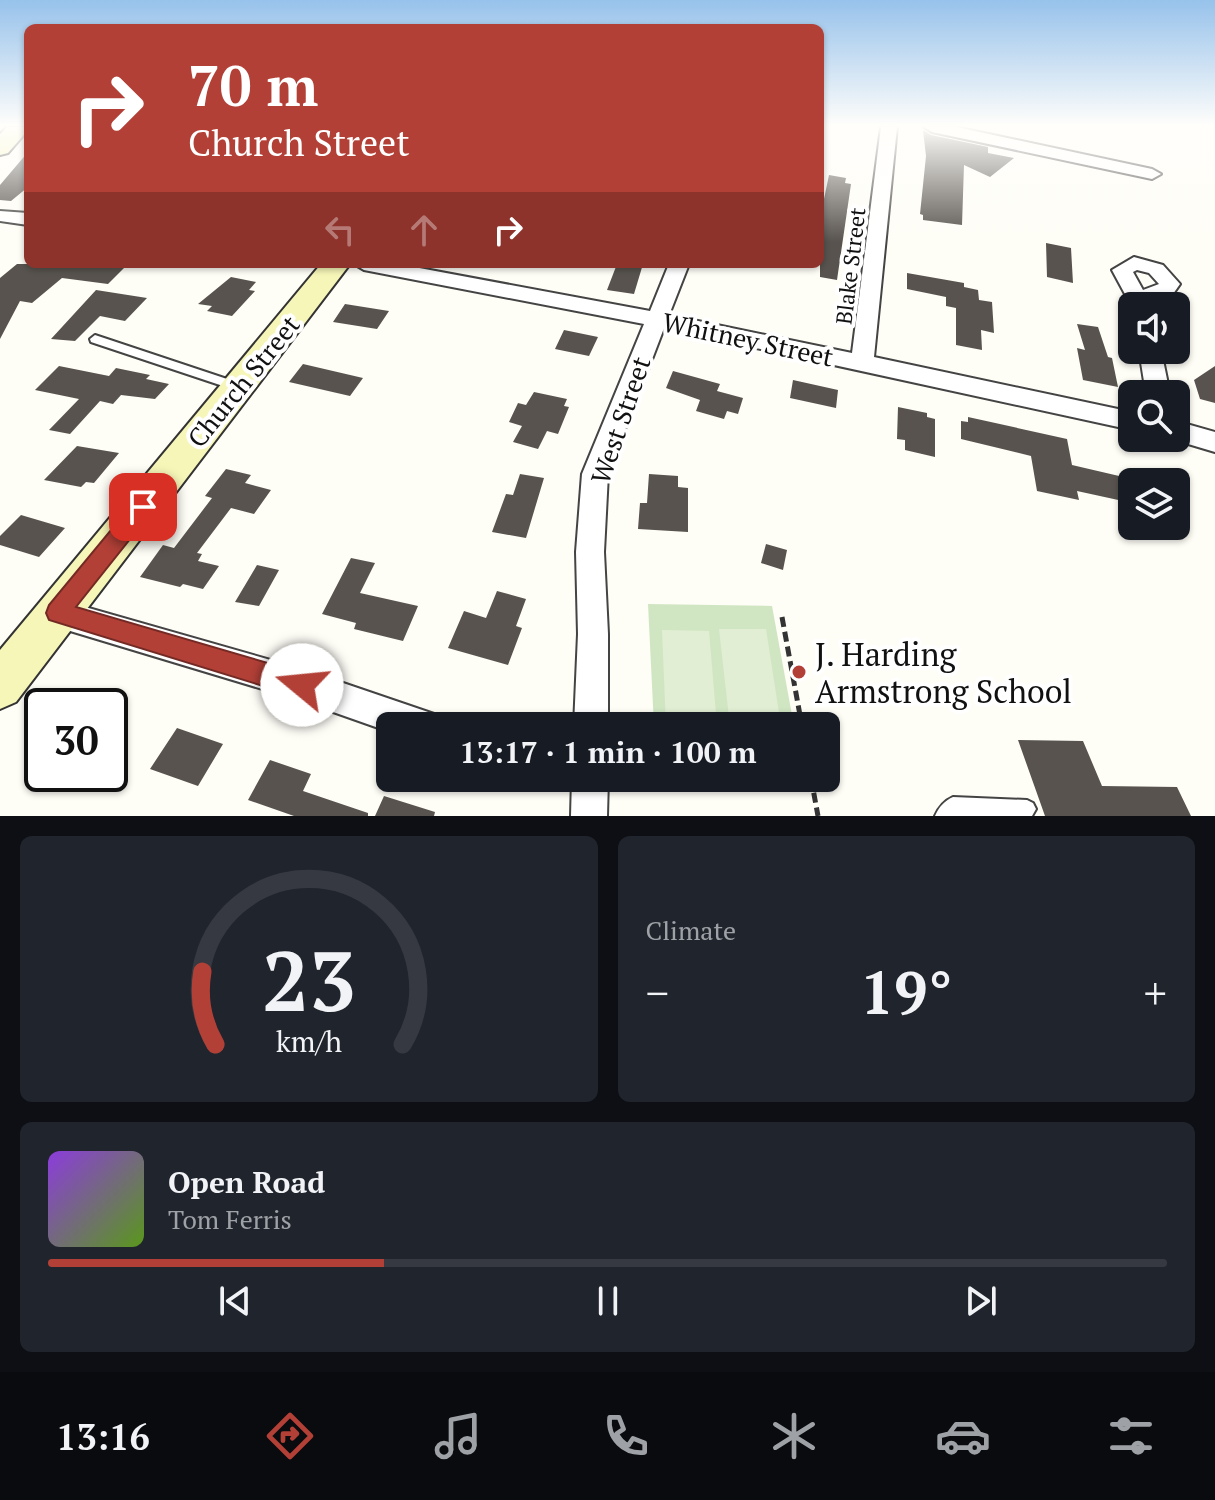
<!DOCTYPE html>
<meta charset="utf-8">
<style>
:root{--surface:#171b24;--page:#20242c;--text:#f1f3f6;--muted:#9ea1a6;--line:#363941;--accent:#b24037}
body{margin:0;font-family:"PT Serif",serif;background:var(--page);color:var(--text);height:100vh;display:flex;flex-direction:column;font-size:30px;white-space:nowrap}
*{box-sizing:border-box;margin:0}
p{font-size:26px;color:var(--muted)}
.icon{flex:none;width:44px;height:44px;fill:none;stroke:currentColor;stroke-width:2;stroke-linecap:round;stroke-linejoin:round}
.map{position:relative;height:816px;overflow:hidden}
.drawer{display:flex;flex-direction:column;gap:20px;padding:20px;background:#0d0f14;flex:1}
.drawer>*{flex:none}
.banner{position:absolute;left:24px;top:24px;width:800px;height:244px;border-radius:12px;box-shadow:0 2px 6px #0004;background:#b24037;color:#fff;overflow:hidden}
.controls{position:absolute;left:1118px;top:292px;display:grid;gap:16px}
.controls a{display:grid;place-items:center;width:72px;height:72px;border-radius:12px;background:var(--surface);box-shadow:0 2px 6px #0004;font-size:40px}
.speed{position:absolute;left:24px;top:688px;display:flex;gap:16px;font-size:40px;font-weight:700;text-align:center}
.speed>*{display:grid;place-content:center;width:104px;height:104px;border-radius:50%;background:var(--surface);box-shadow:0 2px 6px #0004;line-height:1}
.speed .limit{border:4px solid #111;border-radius:12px;background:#fff;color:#111}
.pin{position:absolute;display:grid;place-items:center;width:68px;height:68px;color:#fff;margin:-34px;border-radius:16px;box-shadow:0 4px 12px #0006}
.me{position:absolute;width:88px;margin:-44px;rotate:287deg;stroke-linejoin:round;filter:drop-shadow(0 0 6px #0008)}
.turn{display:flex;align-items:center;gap:28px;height:168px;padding:0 32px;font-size:36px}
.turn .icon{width:104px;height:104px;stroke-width:2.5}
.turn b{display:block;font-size:56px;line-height:68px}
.lanes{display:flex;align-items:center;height:76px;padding:0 32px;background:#0003;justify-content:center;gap:40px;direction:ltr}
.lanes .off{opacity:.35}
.big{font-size:60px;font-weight:600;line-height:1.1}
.drawer .widget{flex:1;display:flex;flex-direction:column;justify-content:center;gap:12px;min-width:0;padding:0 28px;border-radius:12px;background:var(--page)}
.drawer .dial{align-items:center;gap:0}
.dial svg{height:208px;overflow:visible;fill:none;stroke:var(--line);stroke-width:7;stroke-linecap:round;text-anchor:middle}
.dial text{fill:var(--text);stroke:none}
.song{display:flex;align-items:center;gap:24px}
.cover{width:96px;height:96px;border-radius:12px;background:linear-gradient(135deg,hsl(270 70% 55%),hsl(90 70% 35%))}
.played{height:8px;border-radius:4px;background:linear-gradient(90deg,var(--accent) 30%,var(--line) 30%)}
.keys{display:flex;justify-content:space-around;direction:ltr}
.heat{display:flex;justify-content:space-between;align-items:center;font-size:44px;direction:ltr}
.drawer .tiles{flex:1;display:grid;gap:20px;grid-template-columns:1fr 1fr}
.widget:last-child{grid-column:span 2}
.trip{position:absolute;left:376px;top:712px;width:464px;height:80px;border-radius:12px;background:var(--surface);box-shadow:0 2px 6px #0004;font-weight:600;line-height:80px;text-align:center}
.tabs{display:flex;height:128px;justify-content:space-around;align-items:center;background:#090b0e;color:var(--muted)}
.tabs .icon{width:56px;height:56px}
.tabs .selected{color:var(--accent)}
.tabs b{font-size:36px;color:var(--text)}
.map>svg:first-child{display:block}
</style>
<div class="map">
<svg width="1215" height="816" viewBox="0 0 1215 816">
<rect width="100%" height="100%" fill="#fefdf6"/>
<path fill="#d0e6c2" d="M 648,604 L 772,606 L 794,726 L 654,726 Z"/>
<path fill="#e1eed3" d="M 719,629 L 766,629 L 781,726 L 730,726 Z
M 662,630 L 709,631 L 717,726 L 666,726 Z"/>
<path fill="#58534e" d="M 923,130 L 931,135 L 988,147 L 988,153 L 1014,158 L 990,177 L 964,165 L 962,225 L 923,220 L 923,215 L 920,214 L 926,156 Z
M 28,152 L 28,187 L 11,201 L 0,200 L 0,185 Z
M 829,175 L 846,178 L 845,183 L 851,184 L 837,280 L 820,277 L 820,218 Z
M 1046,243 L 1071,248 L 1073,283 L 1047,277 Z
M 17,264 L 128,264 L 108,284 L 62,278 L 32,303 L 20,301 L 0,339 L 0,278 Z
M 617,264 L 643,264 L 634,294 L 607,290 Z
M 907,273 L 964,283 L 964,287 L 978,290 L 979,300 L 992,302 L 994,333 L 981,330 L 982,350 L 956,345 L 956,308 L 946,306 L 946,297 L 907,289 Z
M 231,277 L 256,282 L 249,290 L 255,291 L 232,316 L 207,311 L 212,306 L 198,304 Z
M 96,290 L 147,298 L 125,321 L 100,316 L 75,341 L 51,339 Z
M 345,304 L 389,311 L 377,329 L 333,322 Z
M 1077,324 L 1098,327 L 1108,357 L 1112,358 L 1118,387 L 1083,380 L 1077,348 L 1085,350 Z
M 564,330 L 598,337 L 589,356 L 555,349 Z
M 303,364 L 363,378 L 350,396 L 289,382 Z
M 59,366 L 109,376 L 116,368 L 150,375 L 146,379 L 169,384 L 155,399 L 121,395 L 113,404 L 100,401 L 70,434 L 49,430 L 79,399 L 35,390 Z
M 1215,366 L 1215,403 L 1200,399 L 1194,380 Z
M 673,371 L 720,384 L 717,391 L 743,398 L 738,414 L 727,411 L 724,419 L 696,411 L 700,400 L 666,388 Z
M 793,380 L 838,390 L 836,408 L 790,398 Z
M 534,392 L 567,399 L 564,406 L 569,407 L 558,434 L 547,431 L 538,449 L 513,442 L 522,426 L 509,422 L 518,403 L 526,405 Z
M 898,407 L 927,413 L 927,417 L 935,419 L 935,457 L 905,450 L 905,440 L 897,439 Z
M 968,417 L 1067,439 L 1072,465 L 1132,479 L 1132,503 L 1077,491 L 1079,500 L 1037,491 L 1031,456 L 961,439 L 961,421 L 968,422 Z
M 77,446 L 119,453 L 94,483 L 86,482 L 81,487 L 44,480 Z
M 226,469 L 251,475 L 245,483 L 271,490 L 254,514 L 231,508 L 197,553 L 202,554 L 198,561 L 219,566 L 203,589 L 183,584 L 180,587 L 140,577 L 163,545 L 174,548 L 212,498 L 205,496 Z
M 520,474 L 544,478 L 526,538 L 492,532 L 506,494 L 513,495 Z
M 649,474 L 678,476 L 678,487 L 688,488 L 688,532 L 638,529 L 640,503 L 647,503 Z
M 21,515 L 65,528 L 39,557 L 0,545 L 0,536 Z
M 766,544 L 787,550 L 783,570 L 761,563 Z
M 351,558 L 375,563 L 360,593 L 418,606 L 403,641 L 354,629 L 356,623 L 322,614 Z
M 257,565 L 279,570 L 259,606 L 235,602 Z
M 497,591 L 526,599 L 516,626 L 522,628 L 508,665 L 448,648 L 464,611 L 486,618 Z
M 177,728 L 223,744 L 198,786 L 150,769 Z
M 1018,740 L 1083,741 L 1102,786 L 1177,787 L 1191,816 L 1045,816 Z
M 270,760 L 311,774 L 303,791 L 368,813 L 368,816 L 294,816 L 248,800 Z
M 384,796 L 435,812 L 434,816 L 375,816 Z"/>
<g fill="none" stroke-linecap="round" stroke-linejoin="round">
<g stroke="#444" stroke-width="4">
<path id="lane" d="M 95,335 L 242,384 L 244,387 L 238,391 L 91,342 L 90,339 Z
M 953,797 L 1027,800 L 1033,803 L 1036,809 L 1032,816 L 935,816 C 939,807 944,801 953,797 Z"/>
</g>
<g stroke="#444" stroke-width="4">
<path id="street" d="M 881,127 L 897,127 L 874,357 L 1132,412 L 1132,430 L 664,328 L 608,474 L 604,552 L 608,634 L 608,726 L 574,726 L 578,634 L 576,552 L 582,474 L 644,324 L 364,270 L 354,264 L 398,264 L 650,311 L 669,264 L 689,264 L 669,315 L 852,353 Z
M 924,127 L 956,127 L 1152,169 L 1161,174 L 1152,179 L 932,132 Z
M 0,211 L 28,213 L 28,225 L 0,221 Z
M 1134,257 L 1163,265 L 1180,284 L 1173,294 L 1156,300 L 1153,306 L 1132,307 L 1112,270 ZM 1137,270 L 1149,273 L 1159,284 L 1143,290 L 1133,272 Z
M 1139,350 L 1161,350 L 1170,394 L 1146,394 Z
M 1176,421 L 1215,432 L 1215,452 L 1168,438 L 1176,438 Z
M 57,599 L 302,669 L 434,714 L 439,726 L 390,726 L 390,732 L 302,701 L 57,627 L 46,623 L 42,613 L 46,603 Z
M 572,778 L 608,778 L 607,816 L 571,816 Z"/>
</g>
<g stroke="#333" stroke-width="4">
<path id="secondary" d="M 7,127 L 28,127 L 28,130 L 8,153 L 0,155 L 0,134 Z
M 321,264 L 350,264 L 16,702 L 0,709 L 0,650 Z"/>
</g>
<path stroke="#333" stroke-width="5" stroke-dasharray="10 5" stroke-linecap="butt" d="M 782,617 L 802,726
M 811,778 L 818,816"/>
<use href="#lane" fill="#fff" fill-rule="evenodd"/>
<use href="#street" fill="#fff" fill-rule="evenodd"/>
<use href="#secondary" fill="#f6f6b8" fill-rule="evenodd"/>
</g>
<linearGradient id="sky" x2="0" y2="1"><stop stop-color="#97c2eb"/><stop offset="0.52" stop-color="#fffefb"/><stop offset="1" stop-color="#fffefb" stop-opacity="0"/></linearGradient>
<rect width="1215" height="242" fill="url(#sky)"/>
<path fill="#b24037" stroke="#742a24" stroke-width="2" d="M 143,499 L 150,501 L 153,507 L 150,514 L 76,607 L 302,673 L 311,677 L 314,685 L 311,694 L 302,698 L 49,620 L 46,613 L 49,605 L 135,501 Z"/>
<circle fill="#b24037" stroke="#fff" stroke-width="3" cx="799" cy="672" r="8"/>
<g text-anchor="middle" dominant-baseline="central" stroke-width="8" stroke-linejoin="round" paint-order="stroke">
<g font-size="22" fill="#111" stroke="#fff">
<text transform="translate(850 266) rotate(-83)">Blake Street</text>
</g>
<g font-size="26" fill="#111" stroke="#fff">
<text transform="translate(748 339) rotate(12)">Whitney Street</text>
<text transform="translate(243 381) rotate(-51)">Church Street</text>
<text transform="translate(620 420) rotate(-71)">West Street</text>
</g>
<g font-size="32" fill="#111" stroke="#fff" text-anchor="start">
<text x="815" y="654">J. Harding<tspan x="815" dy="37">Armstrong School</tspan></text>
</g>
</g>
</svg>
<div class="controls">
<a><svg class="icon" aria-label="sound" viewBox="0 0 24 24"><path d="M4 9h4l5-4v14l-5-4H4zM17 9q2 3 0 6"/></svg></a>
<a><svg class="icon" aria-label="search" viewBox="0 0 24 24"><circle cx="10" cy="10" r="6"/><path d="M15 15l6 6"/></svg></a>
<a><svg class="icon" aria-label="layers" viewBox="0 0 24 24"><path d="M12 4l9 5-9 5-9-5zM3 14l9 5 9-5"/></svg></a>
</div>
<div class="speed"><div class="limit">30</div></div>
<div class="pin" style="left:143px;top:507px;background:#d93025"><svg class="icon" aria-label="arrive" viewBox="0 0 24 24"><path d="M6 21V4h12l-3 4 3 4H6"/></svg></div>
<svg class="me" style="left:302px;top:685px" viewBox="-20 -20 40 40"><circle r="19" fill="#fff"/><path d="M0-13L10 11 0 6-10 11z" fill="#b24037"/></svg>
<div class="trip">13:17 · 1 min · 100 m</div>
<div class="banner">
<div class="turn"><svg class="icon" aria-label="right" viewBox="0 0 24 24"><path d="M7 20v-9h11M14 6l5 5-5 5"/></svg><div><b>70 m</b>Church Street</div></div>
<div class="lanes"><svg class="icon off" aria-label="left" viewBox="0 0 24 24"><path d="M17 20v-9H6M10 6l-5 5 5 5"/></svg><svg class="icon off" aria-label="ahead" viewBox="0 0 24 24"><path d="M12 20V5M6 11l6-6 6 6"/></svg><svg class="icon" aria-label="right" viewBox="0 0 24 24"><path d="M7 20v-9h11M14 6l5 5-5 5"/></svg></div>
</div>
</div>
<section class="drawer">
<div class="tiles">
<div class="widget dial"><svg viewBox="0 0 100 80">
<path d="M14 69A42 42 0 1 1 86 69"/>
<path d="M14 69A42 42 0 0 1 9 41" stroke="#b24037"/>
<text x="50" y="56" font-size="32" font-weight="700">23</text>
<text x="50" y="72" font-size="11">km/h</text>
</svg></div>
<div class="widget"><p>Climate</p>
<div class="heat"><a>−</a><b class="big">19°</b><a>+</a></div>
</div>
<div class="widget">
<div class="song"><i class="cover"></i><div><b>Open Road</b><p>Tom Ferris</p></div></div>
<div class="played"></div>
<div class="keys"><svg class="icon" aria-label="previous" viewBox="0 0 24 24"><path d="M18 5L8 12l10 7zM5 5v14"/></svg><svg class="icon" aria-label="pause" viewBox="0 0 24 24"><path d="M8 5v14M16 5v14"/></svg><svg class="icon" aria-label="next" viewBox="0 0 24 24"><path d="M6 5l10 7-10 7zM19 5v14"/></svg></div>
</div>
</div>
</section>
<nav class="tabs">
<b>13:16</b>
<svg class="icon selected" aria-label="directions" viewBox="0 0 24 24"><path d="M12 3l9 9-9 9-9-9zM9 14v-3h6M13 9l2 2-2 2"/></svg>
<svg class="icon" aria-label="music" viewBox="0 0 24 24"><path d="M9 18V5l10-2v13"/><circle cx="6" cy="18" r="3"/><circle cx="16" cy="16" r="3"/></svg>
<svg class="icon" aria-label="phone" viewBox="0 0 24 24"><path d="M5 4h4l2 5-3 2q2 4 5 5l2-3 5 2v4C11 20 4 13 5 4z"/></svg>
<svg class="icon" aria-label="climate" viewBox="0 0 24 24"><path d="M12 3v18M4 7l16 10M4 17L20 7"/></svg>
<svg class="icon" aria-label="car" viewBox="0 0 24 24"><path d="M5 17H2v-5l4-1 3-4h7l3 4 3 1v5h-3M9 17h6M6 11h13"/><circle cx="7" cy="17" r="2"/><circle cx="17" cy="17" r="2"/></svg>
<svg class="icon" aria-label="filters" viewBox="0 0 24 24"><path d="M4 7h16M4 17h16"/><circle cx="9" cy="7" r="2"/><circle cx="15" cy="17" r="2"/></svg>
</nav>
